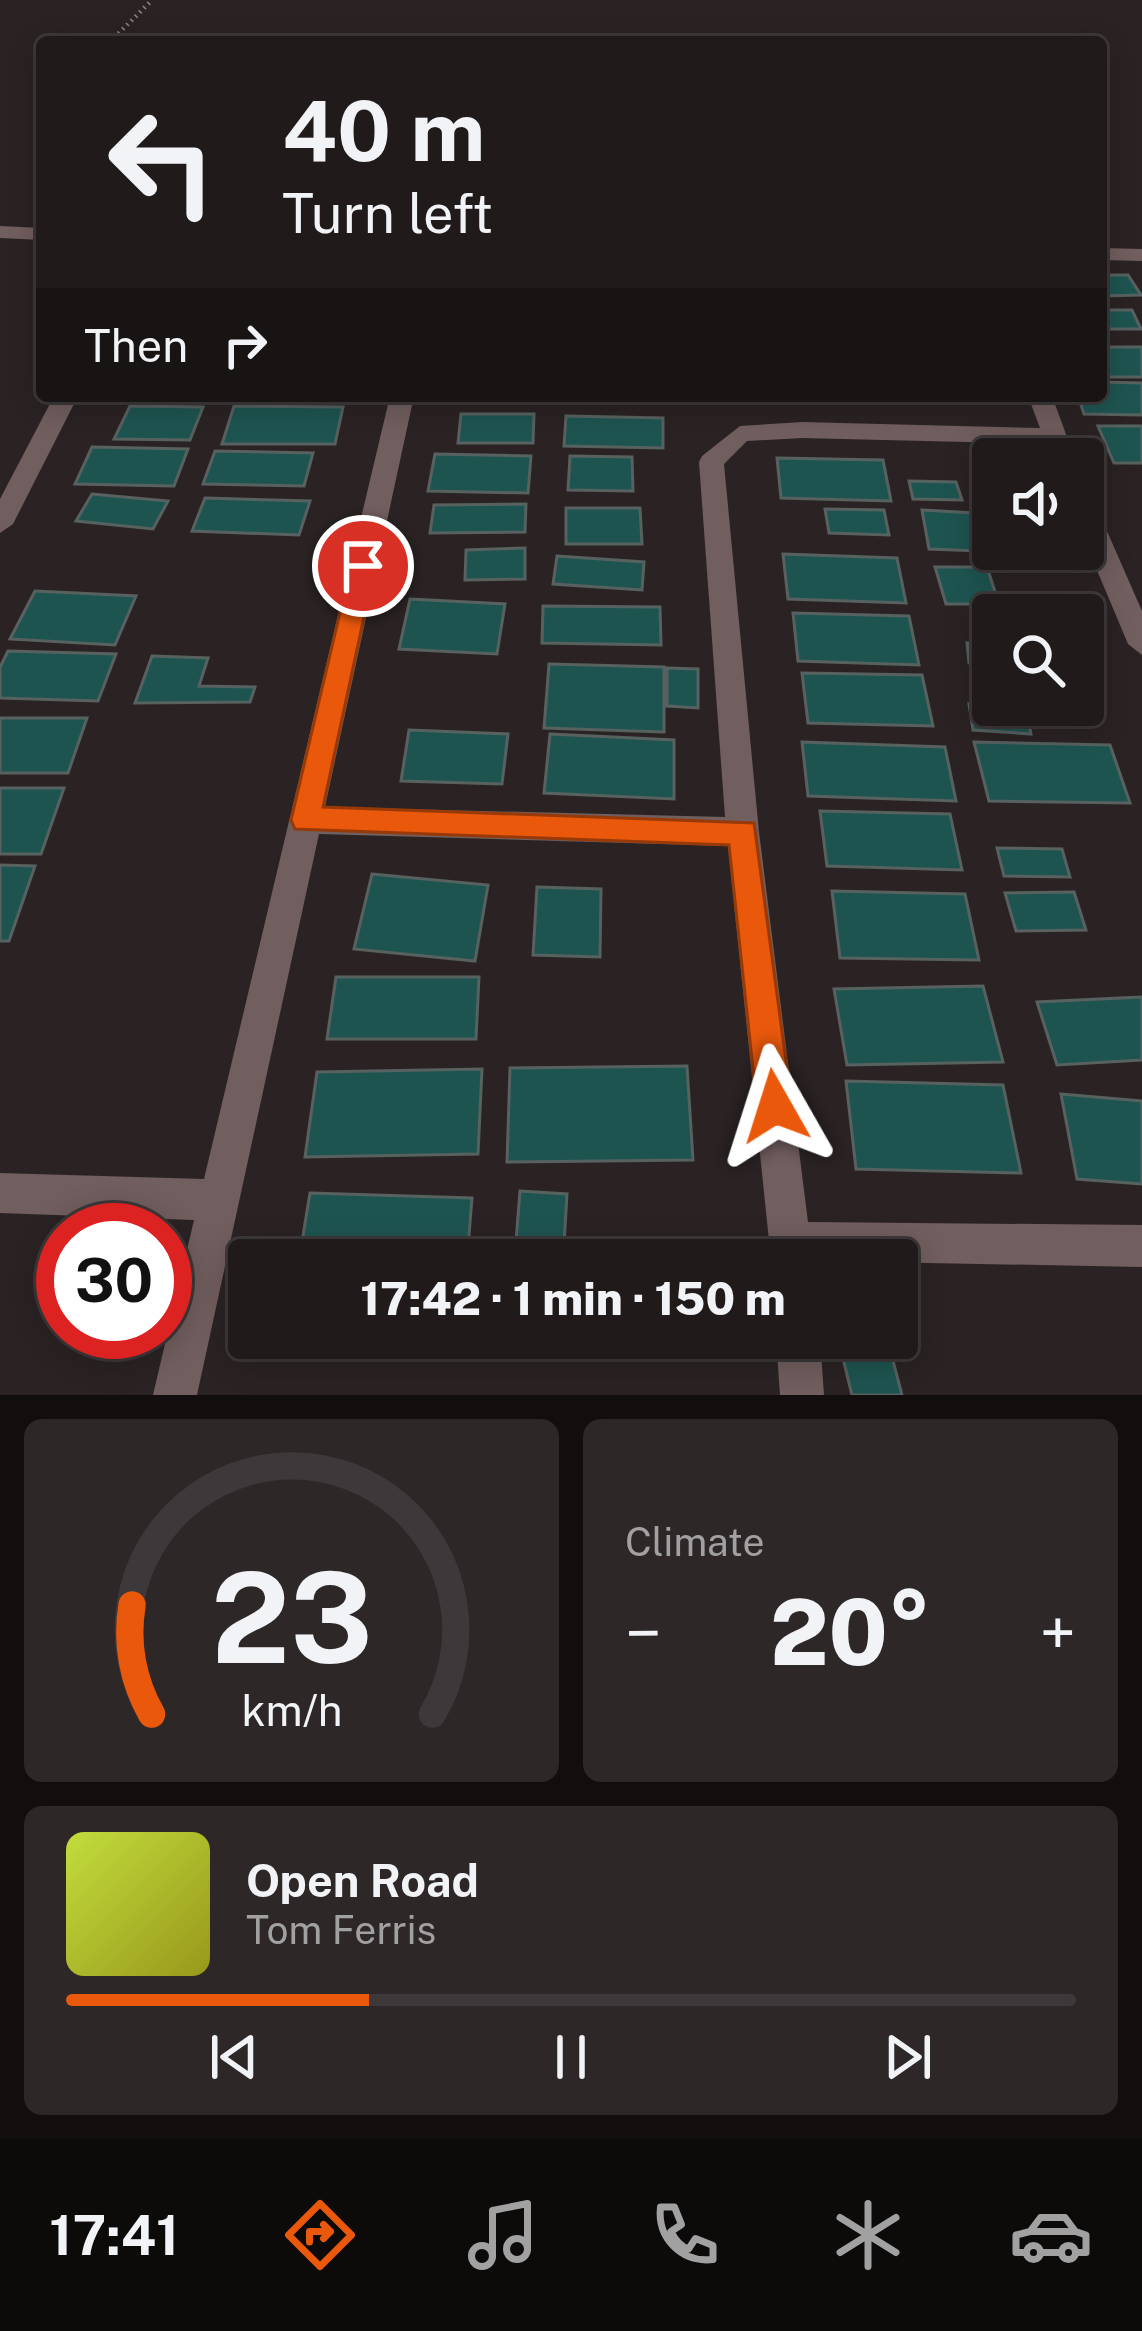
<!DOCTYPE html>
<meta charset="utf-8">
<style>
:root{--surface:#201a1a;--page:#2d2727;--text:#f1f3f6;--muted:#a2a1a2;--line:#3d3839;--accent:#ea580c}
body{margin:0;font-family:"Public Sans",sans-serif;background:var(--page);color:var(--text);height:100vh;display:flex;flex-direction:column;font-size:45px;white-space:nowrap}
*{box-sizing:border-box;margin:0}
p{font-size:39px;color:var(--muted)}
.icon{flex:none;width:66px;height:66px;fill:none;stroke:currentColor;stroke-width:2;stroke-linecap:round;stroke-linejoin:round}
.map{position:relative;height:1395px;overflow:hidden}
.panel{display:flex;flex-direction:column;gap:24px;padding:24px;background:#120e0e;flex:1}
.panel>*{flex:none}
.hud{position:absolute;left:36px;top:36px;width:1071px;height:366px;border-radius:12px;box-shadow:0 6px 30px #0003,0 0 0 3px var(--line);background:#201a1a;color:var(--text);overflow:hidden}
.fabs{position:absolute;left:972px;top:438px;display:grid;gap:24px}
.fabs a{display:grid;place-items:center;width:132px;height:132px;border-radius:12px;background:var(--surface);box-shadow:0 6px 30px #0003,0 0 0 3px var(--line);font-size:60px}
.speed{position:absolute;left:36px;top:1203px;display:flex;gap:24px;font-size:60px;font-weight:700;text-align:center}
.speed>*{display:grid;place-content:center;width:156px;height:156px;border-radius:50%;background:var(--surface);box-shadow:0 6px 30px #0003,0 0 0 3px var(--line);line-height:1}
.speed .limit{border:18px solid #d22;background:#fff;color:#111}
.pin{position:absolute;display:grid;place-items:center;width:102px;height:102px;color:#fff;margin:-51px;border:6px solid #fff;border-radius:50%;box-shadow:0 3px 12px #0007}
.me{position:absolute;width:132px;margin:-66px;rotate:354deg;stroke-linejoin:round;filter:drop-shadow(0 0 9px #0008)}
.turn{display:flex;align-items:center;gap:42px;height:252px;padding:0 48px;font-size:54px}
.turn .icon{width:156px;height:156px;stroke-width:2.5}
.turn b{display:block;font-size:84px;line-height:102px}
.then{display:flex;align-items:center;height:114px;padding:0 48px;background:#0003;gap:24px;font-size:45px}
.big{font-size:90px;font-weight:800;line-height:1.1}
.panel .widget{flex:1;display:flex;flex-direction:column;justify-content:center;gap:18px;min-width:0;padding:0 42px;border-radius:18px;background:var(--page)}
.panel .dial{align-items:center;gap:0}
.dial svg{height:312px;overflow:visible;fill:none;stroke:var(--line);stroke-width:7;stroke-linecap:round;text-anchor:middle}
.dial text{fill:var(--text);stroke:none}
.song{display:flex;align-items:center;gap:36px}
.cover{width:144px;height:144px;border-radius:18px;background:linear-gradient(135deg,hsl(70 70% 55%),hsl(60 70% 35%))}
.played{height:12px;border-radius:6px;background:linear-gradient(90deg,var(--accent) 30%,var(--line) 30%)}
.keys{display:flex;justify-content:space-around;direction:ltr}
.heat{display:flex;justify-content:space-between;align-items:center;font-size:66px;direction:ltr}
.panel .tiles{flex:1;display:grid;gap:24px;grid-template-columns:1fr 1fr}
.widget:last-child{grid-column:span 2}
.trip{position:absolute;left:228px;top:1239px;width:690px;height:120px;border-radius:12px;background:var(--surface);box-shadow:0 6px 30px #0003,0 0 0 3px var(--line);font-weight:800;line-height:120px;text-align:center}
.menu{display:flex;height:192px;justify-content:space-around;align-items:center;background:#0d0a0a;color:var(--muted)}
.menu .icon{width:84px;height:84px}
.menu .active{color:var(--accent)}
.menu b{font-size:54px;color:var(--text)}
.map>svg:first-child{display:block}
</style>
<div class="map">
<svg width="1142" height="1395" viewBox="0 0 1142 1395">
<rect width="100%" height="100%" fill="#2b2323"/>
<path fill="#1e5450" stroke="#576160" stroke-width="3" d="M 1101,275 L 1128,275 L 1141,295 L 1101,296 Z
M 1101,310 L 1132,310 L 1141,329 L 1108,329 Z
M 1101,347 L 1142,347 L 1142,377 L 1101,377 Z
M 1101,382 L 1142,383 L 1142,415 L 1084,414 L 1078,396 L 1101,396 Z
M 130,406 L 203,407 L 190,440 L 114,439 Z
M 234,406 L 343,407 L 335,444 L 222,444 Z
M 461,414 L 534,414 L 533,443 L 458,443 Z
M 566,416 L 663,418 L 663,448 L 564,446 Z
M 1098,426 L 1142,426 L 1142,463 L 1114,463 Z
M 92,447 L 188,449 L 174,486 L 75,484 Z
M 215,451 L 313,453 L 304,486 L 203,484 Z
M 435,454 L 531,456 L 528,493 L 428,491 Z
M 570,456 L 632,457 L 633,491 L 568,490 Z
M 777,458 L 883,460 L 891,501 L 781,498 Z
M 909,481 L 956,482 L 962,500 L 913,499 Z
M 92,494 L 168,501 L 153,529 L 76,521 Z
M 205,498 L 310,501 L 299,535 L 192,531 Z
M 526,504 L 525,532 L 430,533 L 434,505 Z
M 566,508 L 640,508 L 642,544 L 566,544 Z
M 825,509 L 884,510 L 889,535 L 829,533 Z
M 922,510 L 993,514 L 993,549 L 1027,549 L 1028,553 L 929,549 Z
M 525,548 L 525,579 L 465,580 L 466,550 Z
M 783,554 L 897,558 L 906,603 L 788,599 Z
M 557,556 L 644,562 L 642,590 L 553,584 Z
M 935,567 L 987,567 L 999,604 L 946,604 Z
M 35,591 L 136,596 L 115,645 L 10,639 Z
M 410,599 L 505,604 L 497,654 L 399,649 Z
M 543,606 L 660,607 L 661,645 L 542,643 Z
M 793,613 L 909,616 L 919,665 L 798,661 Z
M 967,643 L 993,646 L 993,666 L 969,663 Z
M 8,651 L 116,654 L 98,701 L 0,698 L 0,667 Z
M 152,656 L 208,658 L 199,686 L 255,687 L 250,702 L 135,703 Z
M 549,664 L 664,667 L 664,732 L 544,728 Z
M 667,668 L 698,669 L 698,708 L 667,706 Z
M 802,673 L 922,675 L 933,726 L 808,723 Z
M 969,704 L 1026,708 L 1031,734 L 973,730 Z
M 0,718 L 87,718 L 68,773 L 0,773 Z
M 409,730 L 508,734 L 502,784 L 401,781 Z
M 550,734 L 674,740 L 674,799 L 544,793 Z
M 802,742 L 945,747 L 956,801 L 808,796 Z
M 974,742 L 1110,745 L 1130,803 L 989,801 Z
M 0,788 L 64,788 L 41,854 L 0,854 Z
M 820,811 L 950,814 L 962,870 L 827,866 Z
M 997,848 L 1062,849 L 1070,877 L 1004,876 Z
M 0,865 L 35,866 L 9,941 L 0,941 Z
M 372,874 L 488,885 L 475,961 L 354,949 Z
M 537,887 L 601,889 L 600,957 L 533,955 Z
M 832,891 L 965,894 L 979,960 L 840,958 Z
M 1074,892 L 1086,930 L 1016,931 L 1005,893 Z
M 336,977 L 479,977 L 476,1039 L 327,1039 Z
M 983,986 L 1003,1062 L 847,1065 L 834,989 Z
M 1142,997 L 1142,1060 L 1057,1065 L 1037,1002 Z
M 687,1066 L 693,1160 L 507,1162 L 510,1068 Z
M 482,1069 L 478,1154 L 305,1157 L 317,1072 Z
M 846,1081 L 1003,1085 L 1021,1173 L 856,1169 Z
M 1061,1094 L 1142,1101 L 1142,1184 L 1077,1179 Z
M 520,1191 L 567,1194 L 564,1244 L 516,1241 Z
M 310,1193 L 472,1198 L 467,1260 L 299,1260 Z
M 55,1263 L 63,1264 L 63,1307 L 41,1305 Z
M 838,1338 L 887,1338 L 902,1395 L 852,1395 Z"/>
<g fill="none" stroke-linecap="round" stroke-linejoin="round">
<path stroke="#8b8484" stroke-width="4.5" stroke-dasharray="1.5 4.5" stroke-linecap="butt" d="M 110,42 L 152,0"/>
<path fill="#715e5e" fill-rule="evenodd" d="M 0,226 L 42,228 L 42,240 L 0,238 Z
M 1101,248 L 1142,249 L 1142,261 L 1101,260 Z
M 54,396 L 78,396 L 13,524 L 0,533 L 0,499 Z
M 390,396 L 414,396 L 325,807 L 725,817 L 699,462 L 702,456 L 740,426 L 802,422 L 1040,428 L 1028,396 L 1052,396 L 1075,459 L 1051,459 L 1045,444 L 802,438 L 747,441 L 724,464 L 759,832 L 808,1222 L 1142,1225 L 1142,1267 L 771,1260 L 728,846 L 319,834 L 197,1395 L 153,1395 L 194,1220 L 0,1213 L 0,1173 L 204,1179 Z
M 1083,497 L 1096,506 L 1142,611 L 1142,655 L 1128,644 L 1083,537 Z
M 776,1338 L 820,1338 L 824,1395 L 780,1395 Z"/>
</g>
<path fill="#ea580c" stroke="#983908" stroke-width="3" d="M 363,557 L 375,566 L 323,807 L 754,823 L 792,1106 L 787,1119 L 775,1124 L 762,1119 L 757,1106 L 729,845 L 295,829 L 291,820 L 351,566 Z"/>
</svg>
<div class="fabs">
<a><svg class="icon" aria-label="sound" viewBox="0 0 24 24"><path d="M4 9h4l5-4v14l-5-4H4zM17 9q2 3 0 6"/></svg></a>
<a><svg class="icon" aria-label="search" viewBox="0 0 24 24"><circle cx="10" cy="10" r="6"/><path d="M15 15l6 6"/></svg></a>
</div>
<div class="speed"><div class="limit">30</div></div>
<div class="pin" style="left:363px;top:566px;background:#d93025"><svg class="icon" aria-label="arrive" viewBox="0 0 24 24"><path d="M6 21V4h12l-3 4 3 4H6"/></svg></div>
<svg class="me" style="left:775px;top:1106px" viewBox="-20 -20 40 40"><path d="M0-17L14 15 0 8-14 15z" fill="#ea580c" stroke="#fff" stroke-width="4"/></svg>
<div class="trip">17:42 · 1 min · 150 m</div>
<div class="hud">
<div class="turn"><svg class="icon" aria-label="left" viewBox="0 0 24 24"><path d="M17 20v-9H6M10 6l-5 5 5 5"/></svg><div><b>40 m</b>Turn left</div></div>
<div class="then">Then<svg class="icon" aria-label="right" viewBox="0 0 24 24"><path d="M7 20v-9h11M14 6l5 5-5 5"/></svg></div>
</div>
</div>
<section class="panel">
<div class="tiles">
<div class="widget dial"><svg viewBox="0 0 100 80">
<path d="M14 69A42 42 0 1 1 86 69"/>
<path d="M14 69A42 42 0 0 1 9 41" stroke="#ea580c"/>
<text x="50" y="56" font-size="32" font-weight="700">23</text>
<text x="50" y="72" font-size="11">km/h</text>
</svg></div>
<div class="widget"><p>Climate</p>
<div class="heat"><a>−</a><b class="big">20°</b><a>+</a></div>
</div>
<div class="widget">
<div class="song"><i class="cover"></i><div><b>Open Road</b><p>Tom Ferris</p></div></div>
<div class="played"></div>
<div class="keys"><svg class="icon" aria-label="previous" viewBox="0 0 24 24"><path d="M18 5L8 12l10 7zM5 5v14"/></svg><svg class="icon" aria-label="pause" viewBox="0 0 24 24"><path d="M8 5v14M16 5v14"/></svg><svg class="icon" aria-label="next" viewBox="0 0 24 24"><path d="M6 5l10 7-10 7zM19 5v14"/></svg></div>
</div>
</div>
</section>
<nav class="menu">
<b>17:41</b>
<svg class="icon active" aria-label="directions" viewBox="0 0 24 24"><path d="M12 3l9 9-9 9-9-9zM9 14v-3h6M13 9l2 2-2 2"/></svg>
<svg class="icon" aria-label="music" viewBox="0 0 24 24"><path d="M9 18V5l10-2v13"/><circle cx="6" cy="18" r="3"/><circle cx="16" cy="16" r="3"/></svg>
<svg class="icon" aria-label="phone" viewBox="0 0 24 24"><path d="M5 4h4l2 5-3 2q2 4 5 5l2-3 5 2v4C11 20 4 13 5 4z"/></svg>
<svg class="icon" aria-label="climate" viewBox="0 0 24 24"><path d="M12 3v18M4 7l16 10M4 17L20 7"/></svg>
<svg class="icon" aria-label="car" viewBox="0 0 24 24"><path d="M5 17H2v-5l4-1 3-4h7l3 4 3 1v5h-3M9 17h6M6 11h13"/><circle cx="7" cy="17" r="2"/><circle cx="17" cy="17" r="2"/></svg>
</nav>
